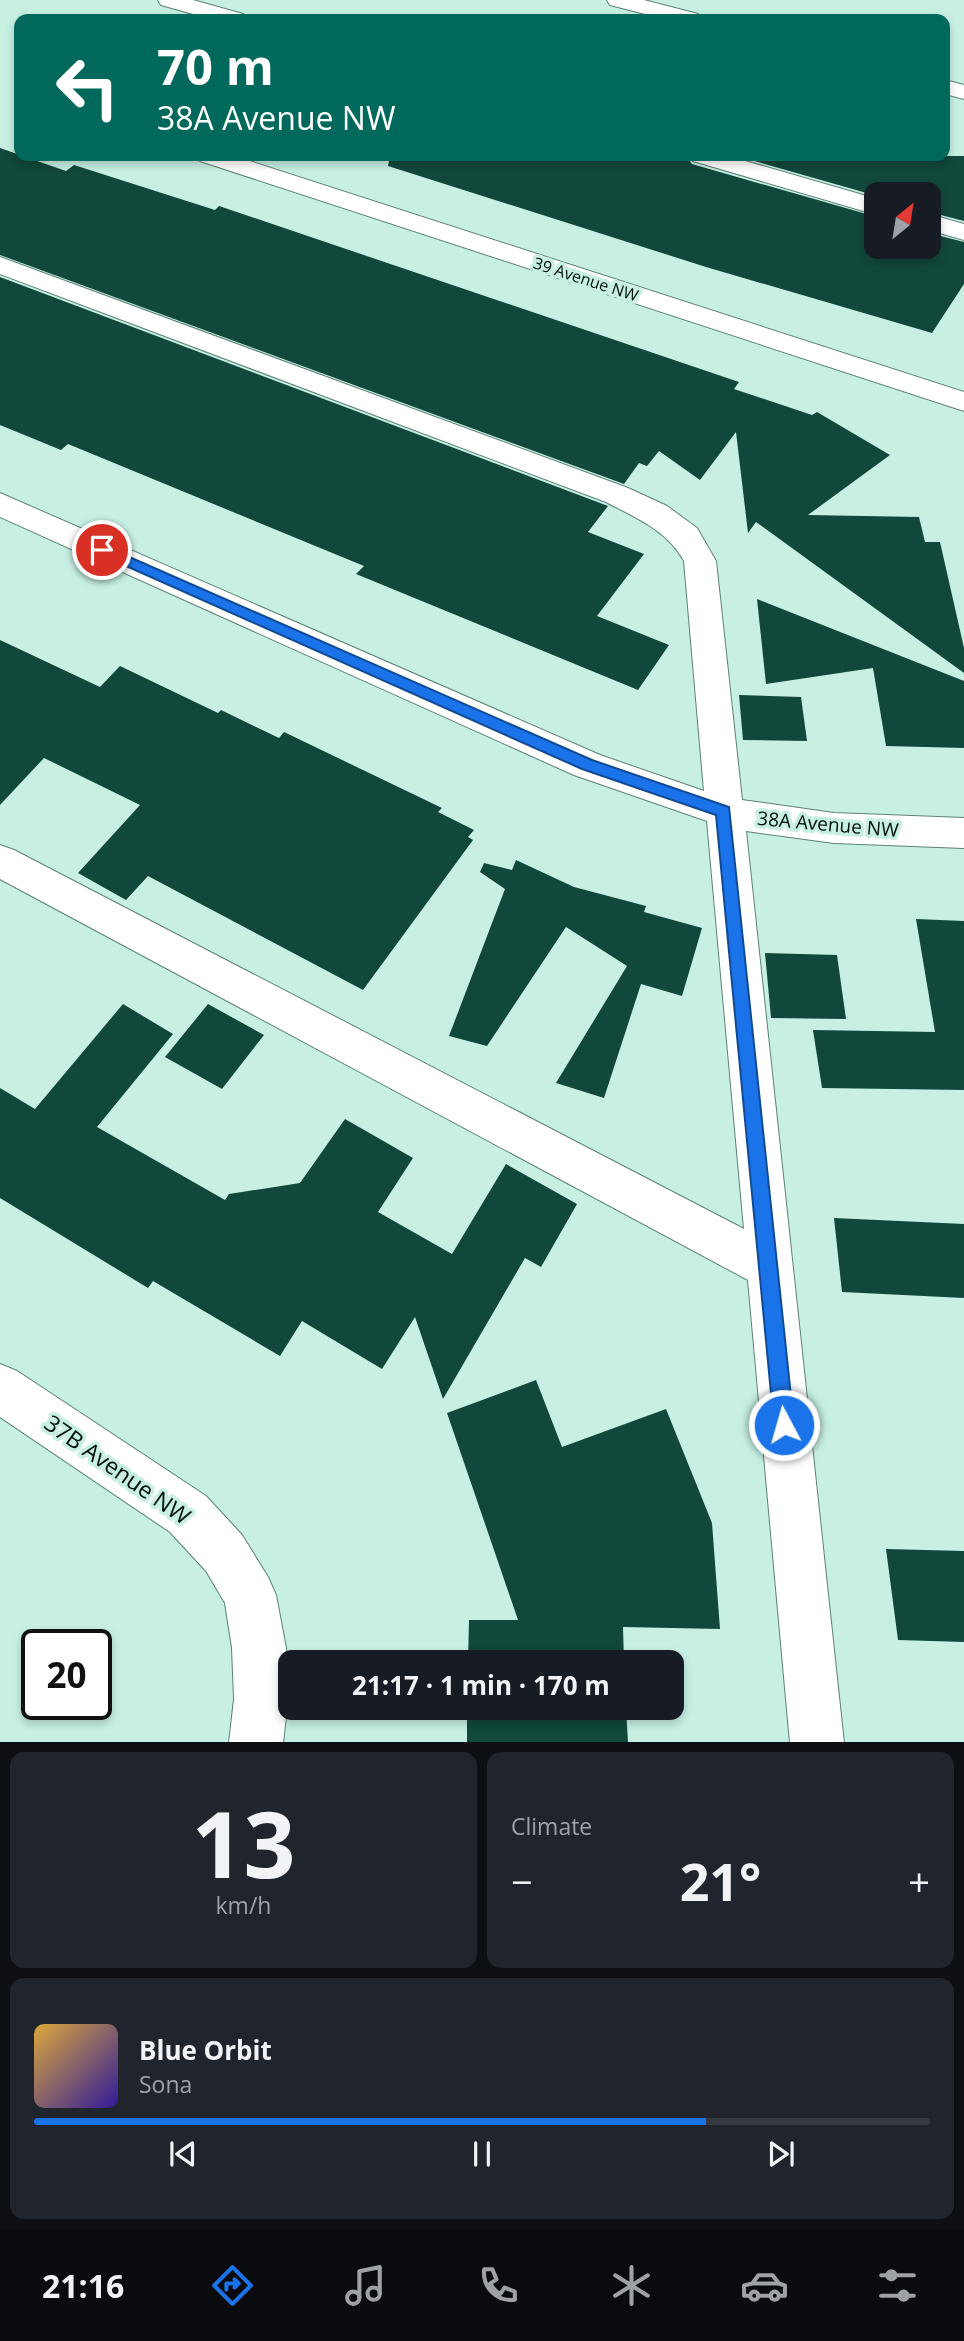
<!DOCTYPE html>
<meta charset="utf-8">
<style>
:root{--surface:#171b24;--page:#20242c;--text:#f1f3f6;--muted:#9ea1a6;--line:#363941;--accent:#1a73e8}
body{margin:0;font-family:"Open Sans",sans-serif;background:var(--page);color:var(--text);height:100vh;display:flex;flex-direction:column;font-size:26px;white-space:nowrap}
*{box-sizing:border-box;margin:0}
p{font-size:23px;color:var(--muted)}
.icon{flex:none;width:38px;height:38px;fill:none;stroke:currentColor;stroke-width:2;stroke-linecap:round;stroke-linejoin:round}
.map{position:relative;height:1742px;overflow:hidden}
.sheet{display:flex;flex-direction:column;gap:10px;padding:10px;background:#0d0f14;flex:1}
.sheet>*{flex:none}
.banner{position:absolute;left:14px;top:14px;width:936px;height:147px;border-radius:14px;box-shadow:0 4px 10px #0003;background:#00695c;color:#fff;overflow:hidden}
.needle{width:46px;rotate:30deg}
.fabs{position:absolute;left:864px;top:182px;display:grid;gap:14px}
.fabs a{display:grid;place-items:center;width:77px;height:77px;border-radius:14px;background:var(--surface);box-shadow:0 4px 10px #0003;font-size:35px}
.speed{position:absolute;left:21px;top:1629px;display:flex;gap:14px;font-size:35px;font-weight:700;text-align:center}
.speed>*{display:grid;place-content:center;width:91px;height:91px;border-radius:50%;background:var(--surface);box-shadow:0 4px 10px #0003;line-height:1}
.speed .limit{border:4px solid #111;border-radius:10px;background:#fff;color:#111}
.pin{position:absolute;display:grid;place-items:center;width:60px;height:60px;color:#fff;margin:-30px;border:4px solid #fff;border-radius:50%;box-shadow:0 2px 7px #0007}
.me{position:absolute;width:77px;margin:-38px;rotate:354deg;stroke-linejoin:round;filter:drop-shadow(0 0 5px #0008)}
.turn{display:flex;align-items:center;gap:24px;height:147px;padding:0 28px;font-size:32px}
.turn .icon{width:91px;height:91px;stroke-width:2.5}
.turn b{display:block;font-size:49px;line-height:60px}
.big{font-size:52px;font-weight:700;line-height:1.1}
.sheet .widget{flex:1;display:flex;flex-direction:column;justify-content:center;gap:10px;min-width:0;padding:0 24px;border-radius:14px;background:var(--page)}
.sheet .dial{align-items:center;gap:0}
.dial b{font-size:91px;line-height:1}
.song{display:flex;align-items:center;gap:21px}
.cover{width:84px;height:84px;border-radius:10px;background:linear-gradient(135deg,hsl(40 70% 55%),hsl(250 70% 35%))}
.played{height:7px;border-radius:4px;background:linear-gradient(90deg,var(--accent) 75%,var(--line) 75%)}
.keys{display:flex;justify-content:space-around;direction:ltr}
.heat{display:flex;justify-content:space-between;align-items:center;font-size:38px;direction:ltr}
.sheet .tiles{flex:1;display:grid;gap:10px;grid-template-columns:1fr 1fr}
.widget:last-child{grid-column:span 2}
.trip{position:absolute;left:278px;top:1650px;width:406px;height:70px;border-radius:14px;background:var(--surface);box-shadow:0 4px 10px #0003;font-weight:700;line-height:70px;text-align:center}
.dock{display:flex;height:112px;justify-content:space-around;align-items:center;background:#090b0e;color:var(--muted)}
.dock .icon{width:49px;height:49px}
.dock .current{color:var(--accent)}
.dock b{font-size:32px;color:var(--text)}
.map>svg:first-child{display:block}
</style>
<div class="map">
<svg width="964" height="1743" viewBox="0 0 964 1743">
<rect width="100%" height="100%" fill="#c7f0e3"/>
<path fill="#12483c" d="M 0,148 L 66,171 L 74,165 L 215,210 L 219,206 L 739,382 L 734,389 L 812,415 L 817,412 L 890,455 L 808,515 L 919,517 L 925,542 L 940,542 L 964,648 L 964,673 L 756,522 L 748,533 L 736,432 L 700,480 L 659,451 L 647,466 L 639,463 L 624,484 L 0,255 Z
M 390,156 L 686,156 L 692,164 L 877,217 L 877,247 L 929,247 L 929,233 L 964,242 L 964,284 L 932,333 L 706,267 L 388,166 Z
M 737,156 L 964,156 L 964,221 L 929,212 L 929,194 L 877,196 Z
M 0,277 L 608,506 L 588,532 L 644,554 L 597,616 L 669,645 L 638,690 L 356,574 L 364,566 L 68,444 L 61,450 L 0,425 Z
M 757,599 L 964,681 L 964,748 L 886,746 L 873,668 L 766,684 Z
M 0,640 L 100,687 L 120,666 L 218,713 L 221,710 L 279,738 L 284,732 L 442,808 L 438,812 L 474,830 L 468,837 L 473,840 L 363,990 L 148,876 L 126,900 L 78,873 L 140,805 L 44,758 L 0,805 Z
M 739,695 L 801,697 L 807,741 L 743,740 Z
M 516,860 L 574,887 L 646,906 L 644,912 L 702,928 L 682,996 L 641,984 L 604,1098 L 556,1083 L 627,966 L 566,927 L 487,1046 L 449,1036 L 505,889 L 480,872 L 484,863 L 512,870 Z
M 916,919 L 964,921 L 964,1090 L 822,1088 L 813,1030 L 935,1032 Z
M 765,953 L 837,955 L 846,1019 L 771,1018 Z
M 123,1004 L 173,1034 L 97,1127 L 225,1200 L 229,1194 L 300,1183 L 345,1119 L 413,1158 L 378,1212 L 452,1254 L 506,1164 L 577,1204 L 541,1267 L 525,1258 L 443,1399 L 415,1317 L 382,1369 L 302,1321 L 280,1356 L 153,1281 L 148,1288 L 0,1198 L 0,1088 L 35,1109 Z
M 208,1004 L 264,1035 L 222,1089 L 165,1057 Z
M 834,1218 L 964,1224 L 964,1298 L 842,1292 Z
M 536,1380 L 562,1447 L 666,1409 L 712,1523 L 720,1629 L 623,1627 L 624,1662 L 468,1662 L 469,1620 L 518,1620 L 447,1413 Z
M 886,1549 L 964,1551 L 964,1642 L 898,1640 Z
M 467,1708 L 626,1708 L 628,1742 L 467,1742 Z"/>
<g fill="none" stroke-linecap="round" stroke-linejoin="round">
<g stroke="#5c8176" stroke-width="2">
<path id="minor" d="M 158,0 L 193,0 L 243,14 L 246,19 L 211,19 L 161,5 Z
M 607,0 L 644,0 L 698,14 L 701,19 L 665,19 L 610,5 Z
M 945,80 L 964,85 L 964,99 L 945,94 Z
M 196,156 L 234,156 L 964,392 L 964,411 L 200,161 Z
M 689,156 L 728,156 L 877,199 L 877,215 L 693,161 Z
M 929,214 L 964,224 L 964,240 L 929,230 Z
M 0,257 L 628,488 L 667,506 L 697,528 L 716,561 L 742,800 L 834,813 L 964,818 L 964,848 L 834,843 L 746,831 L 844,1743 L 790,1743 L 748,1280 L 0,879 L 0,845 L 14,850 L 744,1229 L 707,821 L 574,775 L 0,517 L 0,493 L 600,755 L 704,791 L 684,561 C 667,530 636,518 606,502 L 0,274 Z
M 0,1364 L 17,1371 L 206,1496 L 242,1535 L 268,1577 L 276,1595 L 286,1648 L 288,1699 L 283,1743 L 229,1743 L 234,1699 L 232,1648 L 225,1603 L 206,1571 L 170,1532 L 0,1417 Z"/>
</g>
<use href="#minor" fill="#fff" fill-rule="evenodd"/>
</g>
<path fill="#1a73e8" stroke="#114b97" stroke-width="2" d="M 102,545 L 592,760 L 729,807 L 794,1425 L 791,1432 L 784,1435 L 777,1432 L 774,1425 L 716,815 L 582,769 L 97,553 L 97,546 Z"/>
<g text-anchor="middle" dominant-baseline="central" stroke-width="7" stroke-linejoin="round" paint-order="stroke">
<g font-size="16" fill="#03100c" stroke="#c7f0e3">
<text transform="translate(586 279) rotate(18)">39 Avenue NW</text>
</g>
<g font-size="19" fill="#03100c" stroke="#c7f0e3">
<text transform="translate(828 824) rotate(5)">38A Avenue NW</text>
</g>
<g font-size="23" fill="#03100c" stroke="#c7f0e3">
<text transform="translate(118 1469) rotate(35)">37B Avenue NW</text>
</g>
</g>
</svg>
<div class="fabs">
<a><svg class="needle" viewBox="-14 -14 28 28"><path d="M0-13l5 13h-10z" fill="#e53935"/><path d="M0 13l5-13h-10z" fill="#9ea1a6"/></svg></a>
</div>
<div class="speed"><div class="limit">20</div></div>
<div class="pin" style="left:102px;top:550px;background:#d93025"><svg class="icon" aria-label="arrive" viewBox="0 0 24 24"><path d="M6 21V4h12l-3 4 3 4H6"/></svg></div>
<svg class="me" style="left:784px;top:1425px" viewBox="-20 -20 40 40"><circle r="17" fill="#1a73e8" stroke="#fff" stroke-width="3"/><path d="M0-11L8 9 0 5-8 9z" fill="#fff"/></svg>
<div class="trip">21:17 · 1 min · 170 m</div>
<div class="banner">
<div class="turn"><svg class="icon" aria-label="left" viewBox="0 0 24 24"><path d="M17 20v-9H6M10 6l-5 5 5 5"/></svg><div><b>70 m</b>38A Avenue NW</div></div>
</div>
</div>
<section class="sheet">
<div class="tiles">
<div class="widget dial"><b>13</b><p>km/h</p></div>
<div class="widget"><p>Climate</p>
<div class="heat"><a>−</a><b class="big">21°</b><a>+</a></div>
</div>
<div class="widget">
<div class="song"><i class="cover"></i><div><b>Blue Orbit</b><p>Sona</p></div></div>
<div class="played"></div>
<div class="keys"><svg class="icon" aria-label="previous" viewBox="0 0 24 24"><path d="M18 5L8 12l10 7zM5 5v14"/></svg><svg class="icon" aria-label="pause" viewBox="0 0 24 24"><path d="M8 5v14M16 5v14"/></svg><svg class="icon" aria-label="next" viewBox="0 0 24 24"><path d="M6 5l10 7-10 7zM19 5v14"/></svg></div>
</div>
</div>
</section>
<nav class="dock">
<b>21:16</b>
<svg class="icon current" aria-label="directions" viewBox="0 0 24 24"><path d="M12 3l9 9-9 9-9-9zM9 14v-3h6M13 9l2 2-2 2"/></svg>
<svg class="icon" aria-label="music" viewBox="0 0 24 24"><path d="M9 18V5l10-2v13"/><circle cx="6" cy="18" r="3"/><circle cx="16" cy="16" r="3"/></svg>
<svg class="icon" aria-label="phone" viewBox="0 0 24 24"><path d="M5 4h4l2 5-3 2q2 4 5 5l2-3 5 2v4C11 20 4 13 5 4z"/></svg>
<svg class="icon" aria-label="climate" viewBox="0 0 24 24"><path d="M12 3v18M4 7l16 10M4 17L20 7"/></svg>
<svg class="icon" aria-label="car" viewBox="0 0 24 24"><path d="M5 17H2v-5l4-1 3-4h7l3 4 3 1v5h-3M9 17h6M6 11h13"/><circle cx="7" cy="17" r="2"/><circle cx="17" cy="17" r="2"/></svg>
<svg class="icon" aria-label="filters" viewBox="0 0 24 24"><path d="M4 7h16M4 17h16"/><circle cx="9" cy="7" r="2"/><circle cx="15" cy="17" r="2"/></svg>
</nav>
